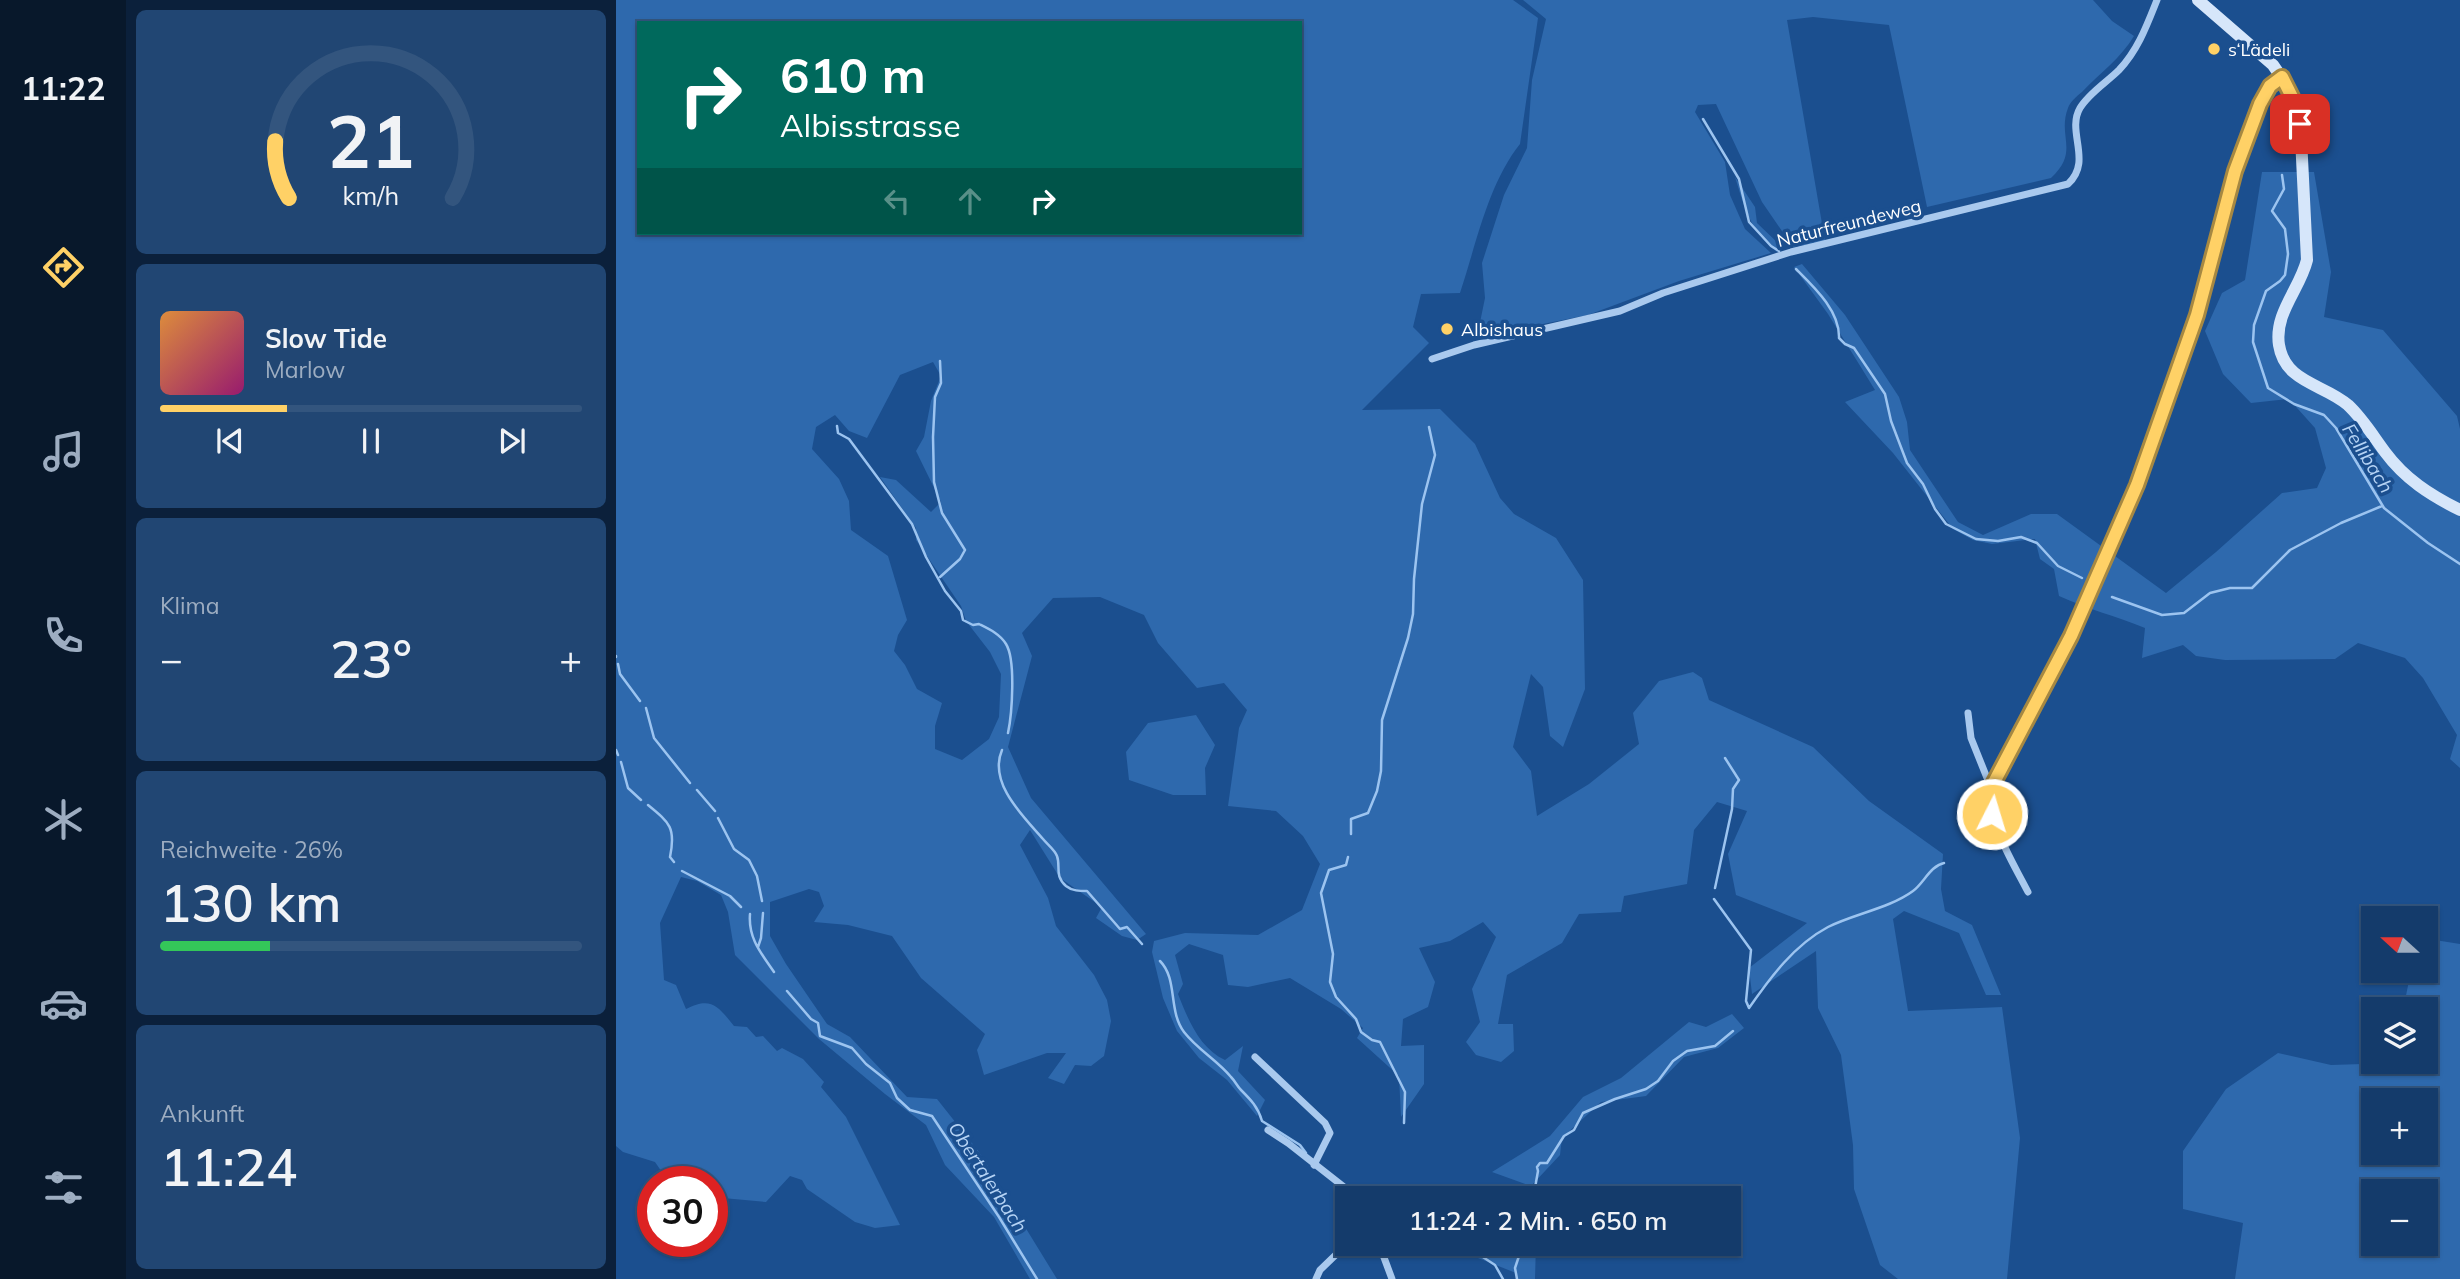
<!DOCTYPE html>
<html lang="de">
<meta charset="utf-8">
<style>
:root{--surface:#143b6b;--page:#214673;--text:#f1f3f6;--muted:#9dadc1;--line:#33557e;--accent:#ffd166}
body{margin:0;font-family:Mulish,sans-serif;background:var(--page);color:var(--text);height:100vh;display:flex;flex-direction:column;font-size:26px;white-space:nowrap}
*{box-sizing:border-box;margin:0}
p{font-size:23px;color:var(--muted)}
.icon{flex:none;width:38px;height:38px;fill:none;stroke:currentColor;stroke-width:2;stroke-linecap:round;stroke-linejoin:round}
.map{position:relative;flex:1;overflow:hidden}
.details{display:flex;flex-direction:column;gap:10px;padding:10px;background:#0b203b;width:490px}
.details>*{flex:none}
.guide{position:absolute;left:21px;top:21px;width:665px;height:214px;border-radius:0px;box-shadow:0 2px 5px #0004,0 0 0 2px var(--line);background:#00695c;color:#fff;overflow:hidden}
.needle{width:46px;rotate:291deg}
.controls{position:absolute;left:1745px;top:906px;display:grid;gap:14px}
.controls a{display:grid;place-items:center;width:77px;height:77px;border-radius:0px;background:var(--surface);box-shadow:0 2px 5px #0004,0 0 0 2px var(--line);font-size:35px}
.speed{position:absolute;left:21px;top:1166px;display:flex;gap:14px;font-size:35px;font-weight:700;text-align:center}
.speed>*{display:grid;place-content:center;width:91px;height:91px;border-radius:50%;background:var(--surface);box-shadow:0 2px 5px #0004,0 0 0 2px var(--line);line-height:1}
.speed .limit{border:10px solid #d22;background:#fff;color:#111}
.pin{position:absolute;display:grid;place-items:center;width:60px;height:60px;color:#fff;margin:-30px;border-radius:14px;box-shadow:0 4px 10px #0006}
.me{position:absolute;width:77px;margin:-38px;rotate:5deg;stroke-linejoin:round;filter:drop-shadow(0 0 5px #0008)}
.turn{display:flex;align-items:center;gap:24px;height:147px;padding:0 28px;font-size:32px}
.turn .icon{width:91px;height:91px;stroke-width:2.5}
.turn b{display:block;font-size:49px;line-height:60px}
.lanes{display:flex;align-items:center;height:66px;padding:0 28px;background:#0003;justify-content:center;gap:35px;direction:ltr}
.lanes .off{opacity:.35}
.big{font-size:52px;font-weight:600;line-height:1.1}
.details .card{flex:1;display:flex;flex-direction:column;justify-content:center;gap:10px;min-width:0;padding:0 24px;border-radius:10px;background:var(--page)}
.details .dial{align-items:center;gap:0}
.dial svg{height:182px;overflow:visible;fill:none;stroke:var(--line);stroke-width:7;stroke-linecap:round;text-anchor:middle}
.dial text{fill:var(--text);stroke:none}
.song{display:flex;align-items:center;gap:21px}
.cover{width:84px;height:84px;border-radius:10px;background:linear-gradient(135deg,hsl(30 70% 55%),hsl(320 70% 35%))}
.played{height:7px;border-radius:4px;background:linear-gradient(90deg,var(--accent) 30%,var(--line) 30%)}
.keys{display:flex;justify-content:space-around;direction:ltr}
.heat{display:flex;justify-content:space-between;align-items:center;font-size:38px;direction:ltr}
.charge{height:10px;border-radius:5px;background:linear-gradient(90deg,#34c759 26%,var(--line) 0)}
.trip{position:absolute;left:719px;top:1186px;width:406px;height:70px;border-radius:0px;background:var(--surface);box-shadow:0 2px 5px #0004,0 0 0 2px var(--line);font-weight:600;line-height:70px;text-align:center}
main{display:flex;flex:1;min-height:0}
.tabs{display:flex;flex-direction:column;width:126px;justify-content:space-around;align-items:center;background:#08182b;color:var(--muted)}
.tabs .icon{width:49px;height:49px}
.tabs .selected{color:var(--accent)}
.tabs b{font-size:32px;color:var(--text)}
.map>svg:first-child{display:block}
</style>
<main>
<nav class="tabs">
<b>11:22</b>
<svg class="icon selected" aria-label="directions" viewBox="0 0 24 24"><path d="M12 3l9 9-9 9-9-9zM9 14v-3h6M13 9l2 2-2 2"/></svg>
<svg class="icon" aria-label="music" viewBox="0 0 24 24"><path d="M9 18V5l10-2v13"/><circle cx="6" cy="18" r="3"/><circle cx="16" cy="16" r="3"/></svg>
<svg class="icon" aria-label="phone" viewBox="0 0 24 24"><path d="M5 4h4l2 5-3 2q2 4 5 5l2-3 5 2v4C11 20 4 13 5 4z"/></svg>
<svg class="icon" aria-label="climate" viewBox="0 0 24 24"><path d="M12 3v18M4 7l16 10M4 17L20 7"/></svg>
<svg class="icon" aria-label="car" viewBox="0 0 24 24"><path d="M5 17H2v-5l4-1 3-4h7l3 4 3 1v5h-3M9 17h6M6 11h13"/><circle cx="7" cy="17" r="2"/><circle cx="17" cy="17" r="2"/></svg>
<svg class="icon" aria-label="filters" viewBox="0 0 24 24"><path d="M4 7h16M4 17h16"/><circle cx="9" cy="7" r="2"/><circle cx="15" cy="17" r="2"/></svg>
</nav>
<section class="details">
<div class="card dial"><svg viewBox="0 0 100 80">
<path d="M14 69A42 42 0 1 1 86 69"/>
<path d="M14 69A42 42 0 0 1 8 44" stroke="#ffd166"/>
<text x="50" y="56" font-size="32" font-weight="700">21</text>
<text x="50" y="72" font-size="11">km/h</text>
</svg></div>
<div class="card">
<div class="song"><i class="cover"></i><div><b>Slow Tide</b><p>Marlow</p></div></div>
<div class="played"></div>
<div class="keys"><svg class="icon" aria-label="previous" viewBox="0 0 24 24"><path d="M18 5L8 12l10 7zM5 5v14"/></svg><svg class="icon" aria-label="pause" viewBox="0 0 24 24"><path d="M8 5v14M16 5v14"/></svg><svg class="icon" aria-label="next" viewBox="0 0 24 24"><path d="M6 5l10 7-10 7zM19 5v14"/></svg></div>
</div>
<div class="card"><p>Klima</p>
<div class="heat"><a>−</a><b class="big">23°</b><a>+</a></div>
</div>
<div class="card"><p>Reichweite · 26%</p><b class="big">130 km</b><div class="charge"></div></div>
<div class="card"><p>Ankunft</p><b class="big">11:24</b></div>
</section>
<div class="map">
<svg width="1844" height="1279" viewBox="0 0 1844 1279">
<rect width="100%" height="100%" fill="#1b4f8f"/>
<path fill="#2e69ad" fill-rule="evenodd" d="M 0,0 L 897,0 L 922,18 L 904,144 C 872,184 860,245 844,293 L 805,294 L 797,327 L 813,343 L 746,410 L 824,409 L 859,444 L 884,498 L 898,514 L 940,538 L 967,580 L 969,689 L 947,747 L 934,736 L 927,687 L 915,674 L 897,747 L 915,771 L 921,816 L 973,784 L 1023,744 L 1017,713 L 1043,681 L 1077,672 L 1086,678 L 1093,700 L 1197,747 L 1253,801 L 1327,854 L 1325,889 L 1329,911 L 1356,925 L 1385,995 L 1370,995 L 1343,933 L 1288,911 L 1277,919 L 1292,1011 L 1386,1007 L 1404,1138 L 1391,1279 L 1282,1279 L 1264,1265 L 1238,1189 L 1237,1145 L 1225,1055 L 1202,1008 L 1200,951 L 1136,994 L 1133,968 L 1191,923 L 1120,895 L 1112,854 L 1131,811 L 1101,802 L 1078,830 L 1071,884 L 1008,896 L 1005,912 L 963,914 L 946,943 L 891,975 L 882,1024 L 897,1024 L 898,1051 L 885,1062 L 860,1055 L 850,1042 L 864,1022 L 856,989 L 880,937 L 867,922 L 834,941 L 803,948 L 819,982 L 812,1007 L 787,1019 L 785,1046 L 808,1045 L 808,1084 L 785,1117 L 783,1076 L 741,1038 L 747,1028 L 725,1009 L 674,978 L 632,987 L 612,985 L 607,955 L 573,944 L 559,955 L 567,984 L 562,994 C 572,1019 583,1048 609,1060 L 627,1046 L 622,1071 L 649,1100 L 641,1116 L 611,1080 L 583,1058 L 561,1031 L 547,998 L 536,952 L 538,941 L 569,933 L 642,935 L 686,910 L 704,864 L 687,836 L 660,811 L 612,806 L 623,728 L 631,710 L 608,683 L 581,688 L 542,643 L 528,615 L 484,597 L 437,598 L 406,633 L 416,656 L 392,747 L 415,798 L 530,934 L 521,940 L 506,936 L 480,918 L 486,907 L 444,878 L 414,830 L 404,845 L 432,898 L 440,926 L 478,975 L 491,1000 L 495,1021 L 488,1056 L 475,1066 L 459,1065 L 448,1084 L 432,1078 L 450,1053 L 431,1053 L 368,1075 L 361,1050 L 369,1034 L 305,978 L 276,936 L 232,925 L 198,922 L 208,906 L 203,892 L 193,889 L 154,902 L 154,936 L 170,964 L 211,1024 L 234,1037 L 291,1097 L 321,1099 L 363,1152 L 441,1279 L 414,1279 L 378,1217 L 329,1165 L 310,1125 L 269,1094 L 203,1039 L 119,955 L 112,912 L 105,895 L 81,881 L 65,877 L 44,923 L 48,980 L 60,985 L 70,1009 C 95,996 102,1006 118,1026 L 131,1027 L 140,1037 L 147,1036 L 161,1051 L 166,1048 L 187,1059 L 208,1082 L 205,1087 L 230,1117 L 284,1225 L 259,1228 L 239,1222 L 191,1189 L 186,1180 L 174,1176 L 150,1202 L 96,1197 L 96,1181 L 52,1181 L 39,1162 L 7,1152 L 0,1146 ZM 23,23 L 684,23 L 684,233 L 23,233 ZM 317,362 L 325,376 L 315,401 L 308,437 L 300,451 L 325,502 L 315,512 L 280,480 L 264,477 L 300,528 L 300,540 L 345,606 L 350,621 L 374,652 L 385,674 L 383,717 L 373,739 L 346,760 L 319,749 L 319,726 L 326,703 L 301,689 L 289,665 L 278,651 L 282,635 L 291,620 L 272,556 L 235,530 L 233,501 L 223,479 L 196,449 L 200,427 L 219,415 L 233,431 L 251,438 L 284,375 Z
M 907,0 L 1477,0 L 1496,21 L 1518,36 C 1505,58 1484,73 1466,92 C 1461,96 1454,102 1452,108 C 1441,137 1464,151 1435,178 L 1311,207 L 1273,25 L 1197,17 L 1171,20 L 1209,241 L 1177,247 L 1146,202 L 1100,104 L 1082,105 L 1079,112 L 1109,162 L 1114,195 L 1129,229 L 1155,253 L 1063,281 L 972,315 L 861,337 L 869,298 L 866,263 L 888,195 L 911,148 L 916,80 L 930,19 Z
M 1646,172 L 1698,172 L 1715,272 L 1708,317 L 1767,330 L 1841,416 L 1844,429 L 1844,768 L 1834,759 L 1841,735 L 1807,678 L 1789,658 L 1742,643 L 1719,659 L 1609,660 L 1580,656 L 1567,645 L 1526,658 L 1529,628 C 1500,616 1471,609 1443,596 L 1438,569 L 1424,559 L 1419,539 L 1376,544 L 1357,540 L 1337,529 L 1277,453 L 1229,402 L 1259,390 L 1212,314 L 1178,267 L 1186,264 L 1229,315 L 1283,397 L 1291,422 L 1294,450 L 1342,522 L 1367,535 L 1415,514 L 1441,514 L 1550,593 L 1600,552 L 1666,493 L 1701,488 L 1710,468 L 1699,428 L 1673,399 L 1635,403 L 1607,374 L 1589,331 L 1606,293 L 1629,280 Z
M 1119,177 L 1139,207 L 1141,223 L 1165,246 L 1161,252 C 1134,230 1129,209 1119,177 Z
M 580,715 L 599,745 L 589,768 L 590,795 L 557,795 L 513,780 L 510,752 L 532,723 Z
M 1819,940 L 1844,944 L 1844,1279 L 1619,1279 L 1627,1223 L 1567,1209 L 1567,1151 L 1610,1089 L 1662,1053 L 1715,1065 L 1810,1062 L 1810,1010 L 1787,1010 L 1794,976 L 1798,971 L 1810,971 L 1810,954 ZM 1757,1101 L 1810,1101 L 1810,1153 L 1757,1153 ZM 1757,1192 L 1810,1192 L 1810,1244 L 1757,1244 Z
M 1116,1014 L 1128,1028 L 1102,1048 L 1068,1057 L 1030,1096 L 985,1102 L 946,1138 L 944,1155 L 915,1186 L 876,1172 L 934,1136 L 967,1097 L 1005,1078 L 1073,1022 L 1090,1027 Z
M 844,1244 L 887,1244 L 893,1247 L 895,1244 L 920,1244 L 919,1279 L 901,1279 L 900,1273 L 862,1258 Z"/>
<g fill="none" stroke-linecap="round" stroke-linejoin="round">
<path stroke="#9cc4f0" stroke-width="2.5" d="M 1087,119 L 1123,179 L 1133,222 L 1155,246 L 1163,251
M 1666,175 L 1668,189 L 1656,211 L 1669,229 L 1672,254 L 1669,275 L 1664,281 L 1650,291 L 1638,325 L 1637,342 L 1652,388 L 1678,404 L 1708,415 L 1720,428 L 1768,508 L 1812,543 L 1844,564
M 1180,269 C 1198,287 1224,311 1223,338 L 1229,344 L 1238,348 L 1269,394 L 1275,421 L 1291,463 L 1307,484 L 1319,509 L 1330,524 L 1360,539 L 1382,541 L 1405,537 L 1421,543 L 1442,566 L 1466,578
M 324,361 L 325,383 L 319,397 L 317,437 L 318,482 L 326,513 L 349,550 L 344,559 L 324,577
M 221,426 L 222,433 L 233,439 L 296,524 L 310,557 L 329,591 L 345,611 L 347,620 L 357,625 L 363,624 C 373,629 384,634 390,644 C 400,660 396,714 392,733
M 1496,597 L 1546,615 L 1568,613 L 1594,593 L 1614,588 L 1636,588 L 1674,550 L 1725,523 L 1766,506
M 0,656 L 0,657
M 2,664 L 4,674 L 24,701
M 30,708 L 38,738 L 74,783
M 0,750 L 2,755
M 386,750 C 372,783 407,816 427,839 C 431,844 439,850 441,856 C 445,867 438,875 450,886 C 456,891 464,891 471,891 L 504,929 L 511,927 L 526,944
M 5,762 L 12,788 L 25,800
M 81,790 L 99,811
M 32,805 C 54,823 60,828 54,857 L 58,862
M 102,818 L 118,849 L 133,860 L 141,876 L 146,901
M 735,834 L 735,819 L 752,813 L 761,791 L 765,771 L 766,720 L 792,638 L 797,614 L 798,579 L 806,504 L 819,455 L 813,427
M 732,857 L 730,865 L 713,870 L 705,893 L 717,954 L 714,982 L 720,997 L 740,1019 L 745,1032 L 756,1040 L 764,1042 L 789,1092 L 788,1123
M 66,871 L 114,896 L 125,907
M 1099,888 L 1116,809 L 1117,789 L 1123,780 L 1109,758
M 1098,899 L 1135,950 L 1130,1001 L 1133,1008
M 134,914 C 132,938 145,953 158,972
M 142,947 L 145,938 L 147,913
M 544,961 C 562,979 552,1011 568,1032 C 582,1050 601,1060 615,1077 C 619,1081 621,1086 625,1090 C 635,1100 642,1107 646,1121 L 684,1145 L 690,1153
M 171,991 L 195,1019 L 202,1023 L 204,1036 L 236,1048 L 250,1064 L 274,1083 L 281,1098 L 294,1110 L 316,1116 L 383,1217 L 421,1279
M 1133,1008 C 1154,978 1178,945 1212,927 C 1238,914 1274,908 1297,891 C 1308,883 1314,866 1328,863
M 775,1196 L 775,1199
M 917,1199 L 922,1171 L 921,1167 L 924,1163 L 931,1163 L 948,1136 L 958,1130 L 967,1113 L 999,1099 L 1030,1089 L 1042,1081 L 1057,1061 L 1071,1051 L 1099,1046 L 1117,1031
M 847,1244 L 879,1265 L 887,1279
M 901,1279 L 899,1268 L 907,1244"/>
<path stroke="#a9c9ee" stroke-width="7" d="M 816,359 L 858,345 L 1004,311 L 1047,293 L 1175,252 L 1452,184 C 1477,161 1450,132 1464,108 C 1473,93 1491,82 1503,70 C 1522,50 1531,25 1541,0
M 1352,713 L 1355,738 L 1375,788
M 1412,892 C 1392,853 1377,834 1375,788 L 1455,636 L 1521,485 L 1581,315 L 1619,171 L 1645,104 L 1654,86 L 1666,77
M 639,1057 L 709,1123 L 714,1133 L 698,1165
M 652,1130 L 672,1143 L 728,1187 L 739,1199
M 763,1244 L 776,1279
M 700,1279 L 704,1270 L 732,1243"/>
<path stroke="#d6e6fa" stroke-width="12" d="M 1582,0 L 1657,65 L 1672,87 L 1680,105 L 1685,138 L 1691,260 C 1684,289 1658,313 1663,345 C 1669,383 1708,384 1732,405 C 1747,419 1757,436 1769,452 C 1789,479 1814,495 1844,510"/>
</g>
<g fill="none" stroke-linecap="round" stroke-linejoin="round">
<g stroke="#a68842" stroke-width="18">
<path id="route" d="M 1376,814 L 1375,788 L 1455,636 L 1521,485 L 1581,315 L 1619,171 L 1644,104 L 1654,86 L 1666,77 L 1680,105 L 1684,124"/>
</g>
<use href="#route" stroke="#ffd166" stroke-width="12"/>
</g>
<g fill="#ffd166" stroke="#1b4f8f" stroke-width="2.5">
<circle cx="1598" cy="49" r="7"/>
<circle cx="831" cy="329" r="7"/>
</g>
<g text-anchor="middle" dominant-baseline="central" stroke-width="7" stroke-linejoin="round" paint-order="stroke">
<g font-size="18" fill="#fff" stroke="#1b4f8f" text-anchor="start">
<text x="1612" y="49">s‘Lädeli</text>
<text x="845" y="329">Albishaus</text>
</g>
<g font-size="18" fill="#fff" stroke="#1b4f8f">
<text transform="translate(1233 223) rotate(-14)">Naturfreundeweg</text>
</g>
<g font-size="19" font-style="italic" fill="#b5d3f5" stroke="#1b4f8f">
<text transform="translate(1752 458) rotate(58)">Fellibach</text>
<text transform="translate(372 1177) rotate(57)">Obertalerbach</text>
</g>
</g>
</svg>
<div class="controls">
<a><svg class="needle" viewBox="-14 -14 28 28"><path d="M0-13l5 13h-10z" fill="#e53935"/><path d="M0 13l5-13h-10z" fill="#9dadc1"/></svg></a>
<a><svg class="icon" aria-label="layers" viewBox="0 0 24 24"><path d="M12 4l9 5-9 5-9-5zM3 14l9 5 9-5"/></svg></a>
<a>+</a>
<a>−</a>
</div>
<div class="speed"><div class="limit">30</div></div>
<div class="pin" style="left:1684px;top:124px;background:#d93025"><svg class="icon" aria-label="arrive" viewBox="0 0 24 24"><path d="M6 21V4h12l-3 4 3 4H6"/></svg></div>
<svg class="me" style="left:1376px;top:814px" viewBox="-20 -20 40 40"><circle r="17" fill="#ffd166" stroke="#fff" stroke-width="3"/><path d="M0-11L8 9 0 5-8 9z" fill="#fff"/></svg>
<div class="trip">11:24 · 2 Min. · 650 m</div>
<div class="guide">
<div class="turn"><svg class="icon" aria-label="right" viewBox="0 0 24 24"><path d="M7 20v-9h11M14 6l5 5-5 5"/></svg><div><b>610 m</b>Albisstrasse</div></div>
<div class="lanes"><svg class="icon off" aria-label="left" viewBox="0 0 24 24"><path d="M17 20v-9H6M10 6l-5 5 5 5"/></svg><svg class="icon off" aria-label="ahead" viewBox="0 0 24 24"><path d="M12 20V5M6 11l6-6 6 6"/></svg><svg class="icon" aria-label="right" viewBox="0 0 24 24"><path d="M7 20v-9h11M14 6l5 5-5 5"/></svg></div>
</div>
</div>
</main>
